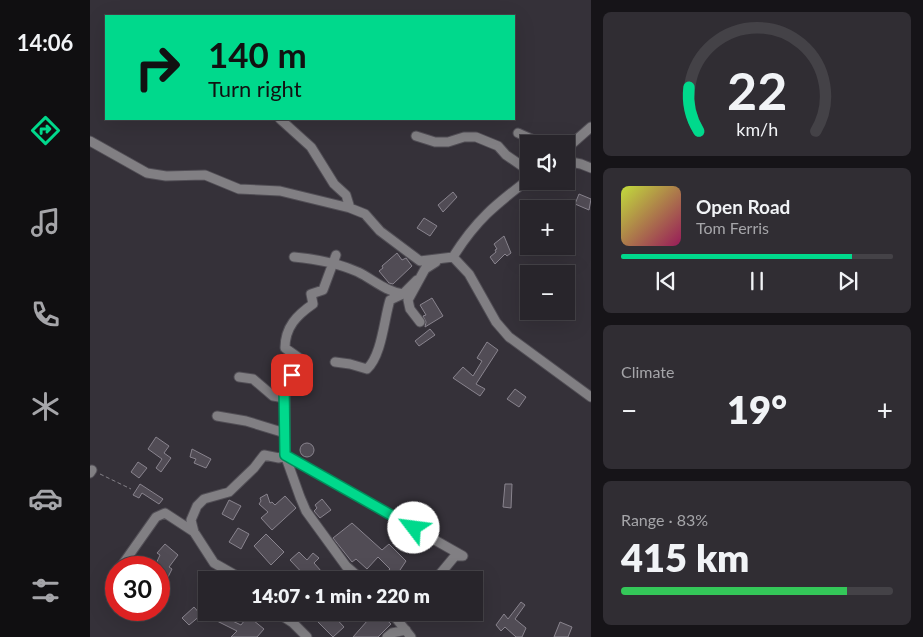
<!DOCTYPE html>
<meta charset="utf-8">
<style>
:root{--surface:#28252b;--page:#302d33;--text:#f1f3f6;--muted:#a5a5a9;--line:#444247;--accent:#00d98c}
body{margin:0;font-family:Lato,sans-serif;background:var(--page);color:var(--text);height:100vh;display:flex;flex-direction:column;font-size:19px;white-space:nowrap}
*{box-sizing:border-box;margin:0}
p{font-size:16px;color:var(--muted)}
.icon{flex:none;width:28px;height:28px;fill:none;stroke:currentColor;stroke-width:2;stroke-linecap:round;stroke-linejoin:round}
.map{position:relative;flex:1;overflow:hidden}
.details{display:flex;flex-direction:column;gap:12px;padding:12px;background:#161418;width:332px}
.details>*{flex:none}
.guide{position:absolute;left:15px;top:15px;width:410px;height:105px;border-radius:0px;box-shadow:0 5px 20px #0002,0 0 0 1px var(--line);background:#00d98c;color:#111;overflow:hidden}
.buttons{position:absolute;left:430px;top:135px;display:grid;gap:10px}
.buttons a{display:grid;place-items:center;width:55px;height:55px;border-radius:0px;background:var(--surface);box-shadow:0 5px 20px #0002,0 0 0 1px var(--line);font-size:25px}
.speed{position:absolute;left:15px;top:556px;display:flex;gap:10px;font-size:25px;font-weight:700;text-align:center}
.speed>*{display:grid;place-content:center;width:65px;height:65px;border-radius:50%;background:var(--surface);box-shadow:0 5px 20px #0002,0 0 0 1px var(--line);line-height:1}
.speed .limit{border:8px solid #d22;background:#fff;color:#111}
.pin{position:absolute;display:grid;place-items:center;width:42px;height:42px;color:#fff;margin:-21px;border-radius:10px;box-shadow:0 2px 8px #0006}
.me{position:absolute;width:55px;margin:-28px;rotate:300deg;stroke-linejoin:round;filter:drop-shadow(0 0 4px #0008)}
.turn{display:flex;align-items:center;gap:18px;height:105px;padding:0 20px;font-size:22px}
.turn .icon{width:65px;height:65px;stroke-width:2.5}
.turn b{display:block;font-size:35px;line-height:42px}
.big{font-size:38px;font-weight:800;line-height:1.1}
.details .widget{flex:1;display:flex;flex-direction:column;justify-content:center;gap:8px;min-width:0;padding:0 18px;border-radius:8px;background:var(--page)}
.details .dial{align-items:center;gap:0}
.dial svg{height:130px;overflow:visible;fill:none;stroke:var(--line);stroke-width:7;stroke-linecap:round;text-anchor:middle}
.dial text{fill:var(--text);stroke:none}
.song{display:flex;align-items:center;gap:15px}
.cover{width:60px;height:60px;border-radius:8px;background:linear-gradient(135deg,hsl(70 70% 55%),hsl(330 70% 35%))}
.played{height:5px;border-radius:2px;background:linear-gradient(90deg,var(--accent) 85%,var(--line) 85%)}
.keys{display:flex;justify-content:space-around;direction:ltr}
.heat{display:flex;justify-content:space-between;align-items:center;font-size:28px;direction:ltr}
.charge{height:8px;border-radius:4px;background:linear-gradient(90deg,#34c759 83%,var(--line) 0)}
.trip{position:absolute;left:108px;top:571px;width:285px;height:50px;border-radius:0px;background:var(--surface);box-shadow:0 5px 20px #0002,0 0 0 1px var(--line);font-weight:800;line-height:50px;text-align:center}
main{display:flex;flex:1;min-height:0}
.dock{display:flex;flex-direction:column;width:90px;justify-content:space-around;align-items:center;background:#100f11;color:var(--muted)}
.dock .icon{width:35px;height:35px}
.dock .on{color:var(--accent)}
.dock b{font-size:22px;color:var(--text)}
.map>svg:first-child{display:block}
</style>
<main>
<nav class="dock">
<b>14:06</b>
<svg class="icon on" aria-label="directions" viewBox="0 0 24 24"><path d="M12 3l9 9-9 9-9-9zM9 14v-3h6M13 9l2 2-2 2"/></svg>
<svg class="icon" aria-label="music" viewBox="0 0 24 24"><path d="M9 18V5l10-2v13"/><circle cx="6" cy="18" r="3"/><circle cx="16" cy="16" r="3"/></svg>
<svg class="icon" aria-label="phone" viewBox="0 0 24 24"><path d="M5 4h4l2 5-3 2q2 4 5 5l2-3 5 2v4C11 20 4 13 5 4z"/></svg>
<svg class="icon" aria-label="climate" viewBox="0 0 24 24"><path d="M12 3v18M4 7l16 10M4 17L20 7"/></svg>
<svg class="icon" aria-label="car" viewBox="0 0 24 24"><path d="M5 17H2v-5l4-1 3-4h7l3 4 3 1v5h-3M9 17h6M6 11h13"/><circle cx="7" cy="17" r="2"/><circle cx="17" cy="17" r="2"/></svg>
<svg class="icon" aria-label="filters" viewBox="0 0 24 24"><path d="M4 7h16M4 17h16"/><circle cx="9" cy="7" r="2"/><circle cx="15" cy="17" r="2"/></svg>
</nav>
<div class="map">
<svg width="501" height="637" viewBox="0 0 501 637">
<rect width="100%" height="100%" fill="#353139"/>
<path fill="#514c55" stroke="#89848e" d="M 363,192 L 367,197 L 353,212 L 348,205 Z
M 489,194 L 501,199 L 499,210 L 485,204 Z
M 334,218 L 347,226 L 340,236 L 327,228 Z
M 414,236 L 421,253 L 417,256 L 415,254 L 405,264 L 400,257 L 406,252 L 405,250 L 407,249 L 404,244 Z
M 307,253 L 312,260 L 316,258 L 322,266 L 303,284 L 299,283 L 289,271 L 293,268 L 292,266 Z
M 342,298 L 353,316 L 335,327 L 336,322 L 333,316 L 336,315 L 330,305 Z
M 340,329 L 345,335 L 329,346 L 325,341 Z
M 397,342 L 408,350 L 386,384 L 395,389 L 390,396 L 363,378 L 373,367 L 383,376 L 392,361 L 387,358 Z
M 425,389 L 436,397 L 429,407 L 417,399 Z
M 66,437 L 79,446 L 74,453 L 81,458 L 71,472 L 66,468 L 72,459 L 58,449 Z
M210 450a7 7 0 1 1 14 0a7 7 0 1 1-14 0Z
M 102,449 L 121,459 L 116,468 L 104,463 L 106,459 L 100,457 Z
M 48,462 L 57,468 L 49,478 L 41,472 Z
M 50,484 L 73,499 L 69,504 L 52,493 L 49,498 L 43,495 Z
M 415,484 L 422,484 L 421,508 L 413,507 Z
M 177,494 L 180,503 L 182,502 L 185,505 L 195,496 L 206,508 L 182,530 L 171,518 L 178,512 L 169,504 L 171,501 L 170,498 Z
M 232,499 L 241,510 L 230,518 L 224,511 L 227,508 L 225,505 Z
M 139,500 L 151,506 L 143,520 L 132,514 Z
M 262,523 L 292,550 L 299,544 L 316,561 L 310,570 L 319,580 L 310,580 L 304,573 L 297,580 L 288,580 L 300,569 L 288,557 L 277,569 L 266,559 L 262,562 L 243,538 Z
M 148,528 L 159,534 L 151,549 L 139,542 Z
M 176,534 L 194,552 L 181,565 L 164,546 Z
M 75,544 L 88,555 L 79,567 L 82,569 L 75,583 L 69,580 L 69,568 L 64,568 L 70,555 L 67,553 Z
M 209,552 L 217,560 L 223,553 L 229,558 L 224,563 L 239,580 L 219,580 L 200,560 Z
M 431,602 L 435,605 L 425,619 L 436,628 L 432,637 L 426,637 L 415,627 L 411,631 L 406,625 L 414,614 L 418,619 Z
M 104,607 L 111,615 L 99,625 L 92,618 Z
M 237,612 L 240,612 L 254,627 L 243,637 L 228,622 Z
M 285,612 L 288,612 L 301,624 L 288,637 L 263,637 Z
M 130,615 L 151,625 L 158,616 L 174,629 L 167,637 L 141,637 L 147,631 L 127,621 Z
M 470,622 L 482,627 L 478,637 L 464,637 Z"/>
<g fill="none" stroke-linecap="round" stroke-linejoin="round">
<g stroke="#514e55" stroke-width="11">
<path id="minor" d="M 190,119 L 221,147 L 244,184 L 256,195 L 260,208
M 428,133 L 453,144
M 326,136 L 345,142 L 358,142 L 374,137 L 386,137 L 408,146 L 416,155 L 432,166 L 439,166
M 0,141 L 57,173 L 76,176 L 115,175 L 149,189 L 190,191 L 260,208 L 275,214 L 290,231 L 330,261 L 363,257 L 379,274 L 406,322 L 419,337 L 501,397
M 476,149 L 501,127
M 476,161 L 491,164 L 501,168
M 246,255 L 233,290 L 221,294 L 223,304 C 207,315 195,327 195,348 L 212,360 L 215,364 L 197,378 L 195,384 L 195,455 L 210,497 L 216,511 L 256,566 L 272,580
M 204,257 C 226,259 248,263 268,272 C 284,280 295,291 313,294 L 327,280
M 363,257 C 386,220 405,205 439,179
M 330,322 L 320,309 L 318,300 L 335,269 L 346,262
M 245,362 L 260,364 L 277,369 C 292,355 294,319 300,300 L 313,294
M 149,377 L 163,379 L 183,396 L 195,398
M 127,416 L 156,421 L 195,433
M 0,473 L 2,470
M 104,532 L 101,520 L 107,506 L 114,499 L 139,492 L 164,468 L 174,455 L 189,458 L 195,455 L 373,556 L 365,556 L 345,580
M 30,568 L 66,517 L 75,513 L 104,532 L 124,563 L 154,580
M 186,612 L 203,623 L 217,637
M 301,612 L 321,637
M 297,637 L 302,633 L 316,630"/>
</g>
<path stroke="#838087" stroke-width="1" stroke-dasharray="4 2.5" stroke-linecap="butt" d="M 10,474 L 41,489"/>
<use href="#minor" stroke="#817f83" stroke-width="9"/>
</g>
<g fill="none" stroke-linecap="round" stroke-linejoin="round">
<g stroke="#008d5b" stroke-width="12">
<path id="route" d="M 202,375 L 194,384 L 195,455 L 324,528"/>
</g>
<use href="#route" stroke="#00d98c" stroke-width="9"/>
</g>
</svg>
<div class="buttons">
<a><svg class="icon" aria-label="sound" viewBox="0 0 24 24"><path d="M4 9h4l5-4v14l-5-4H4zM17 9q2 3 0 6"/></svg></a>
<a>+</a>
<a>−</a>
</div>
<div class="speed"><div class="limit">30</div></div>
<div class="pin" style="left:202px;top:375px;background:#d93025"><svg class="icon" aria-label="arrive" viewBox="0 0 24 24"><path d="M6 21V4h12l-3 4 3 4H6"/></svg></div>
<svg class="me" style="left:324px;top:528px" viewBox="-20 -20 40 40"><circle r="19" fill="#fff"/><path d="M0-13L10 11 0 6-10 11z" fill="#00d98c"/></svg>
<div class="trip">14:07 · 1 min · 220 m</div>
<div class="guide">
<div class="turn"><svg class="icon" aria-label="right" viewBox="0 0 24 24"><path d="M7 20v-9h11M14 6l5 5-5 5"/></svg><div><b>140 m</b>Turn right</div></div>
</div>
</div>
<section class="details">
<div class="widget dial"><svg viewBox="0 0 100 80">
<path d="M14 69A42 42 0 1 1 86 69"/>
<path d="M14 69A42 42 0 0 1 8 42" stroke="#00d98c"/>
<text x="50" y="56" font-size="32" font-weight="700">22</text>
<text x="50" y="72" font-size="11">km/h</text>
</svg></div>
<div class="widget">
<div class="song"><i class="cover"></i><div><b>Open Road</b><p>Tom Ferris</p></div></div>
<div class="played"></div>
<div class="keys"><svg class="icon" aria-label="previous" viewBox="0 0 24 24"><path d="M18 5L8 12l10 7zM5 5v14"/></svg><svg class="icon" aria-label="pause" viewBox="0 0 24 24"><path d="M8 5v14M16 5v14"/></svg><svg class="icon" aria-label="next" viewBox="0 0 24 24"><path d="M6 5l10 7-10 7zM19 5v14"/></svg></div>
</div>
<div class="widget"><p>Climate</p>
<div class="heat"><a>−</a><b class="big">19°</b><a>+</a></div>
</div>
<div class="widget"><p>Range · 83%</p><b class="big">415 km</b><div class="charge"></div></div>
</section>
</main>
